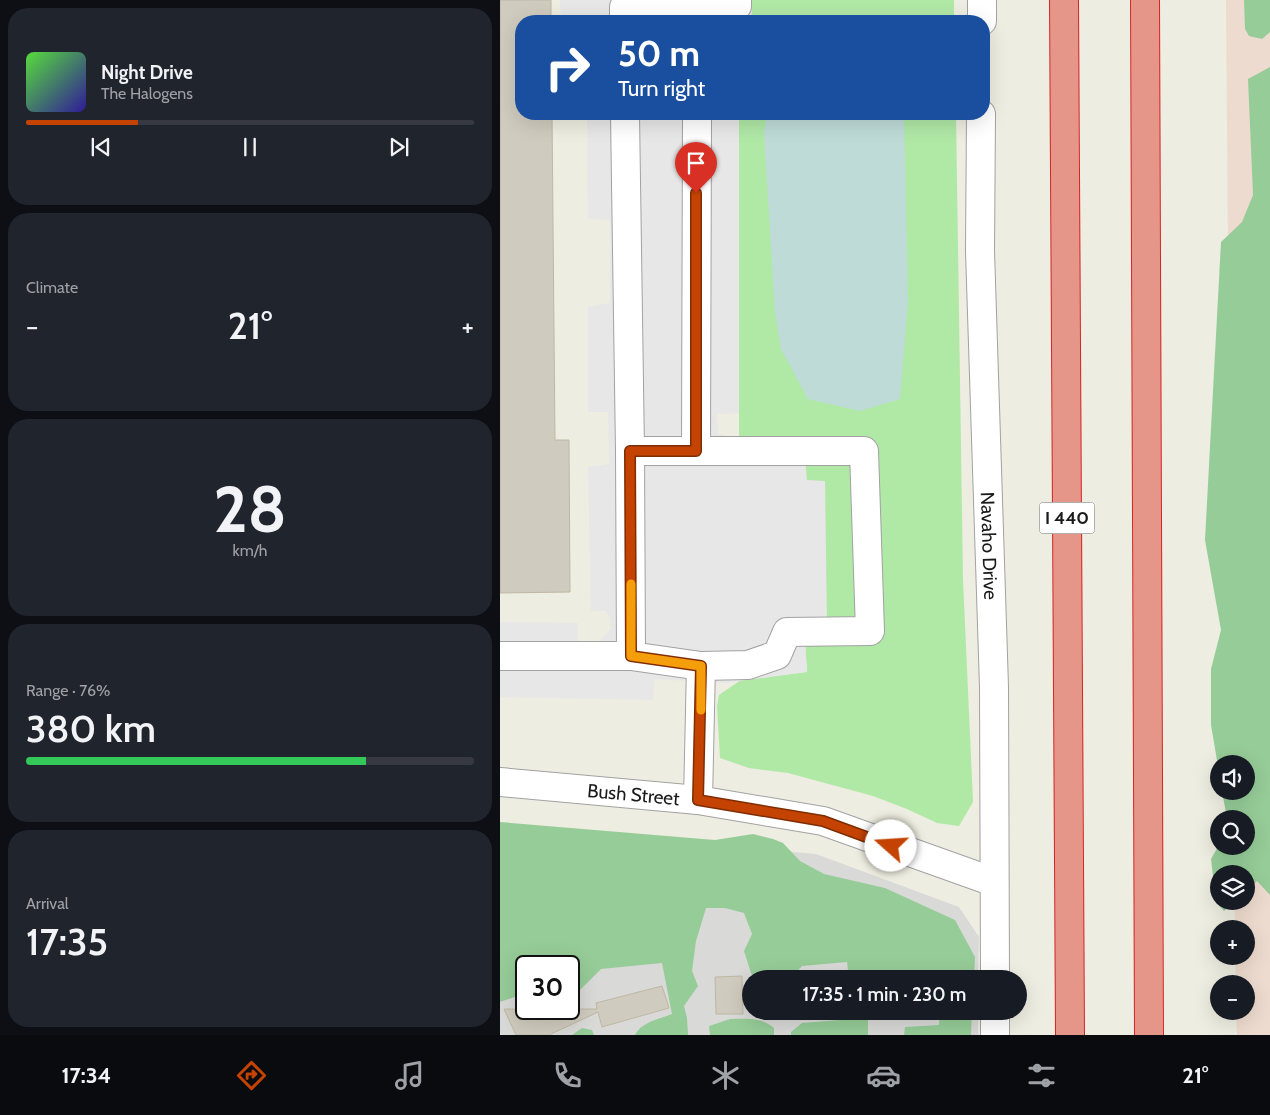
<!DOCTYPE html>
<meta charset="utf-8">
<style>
:root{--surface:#171b24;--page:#20242c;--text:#f1f3f6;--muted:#9ea1a6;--line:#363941;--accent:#c44302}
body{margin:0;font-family:Cabin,sans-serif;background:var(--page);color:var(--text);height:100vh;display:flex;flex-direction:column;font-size:19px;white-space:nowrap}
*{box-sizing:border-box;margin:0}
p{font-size:16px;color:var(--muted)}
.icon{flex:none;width:28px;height:28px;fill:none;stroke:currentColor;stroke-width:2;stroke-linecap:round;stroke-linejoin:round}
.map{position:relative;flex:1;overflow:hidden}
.drawer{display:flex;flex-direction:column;gap:8px;padding:8px;background:#0d0f14;width:500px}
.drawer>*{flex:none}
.top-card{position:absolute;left:15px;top:15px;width:475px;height:105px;border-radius:20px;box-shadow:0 5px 20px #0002;background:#1a4fa0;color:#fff;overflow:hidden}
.controls{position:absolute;left:710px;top:755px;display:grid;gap:10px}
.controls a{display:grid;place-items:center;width:45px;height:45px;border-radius:50%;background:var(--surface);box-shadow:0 5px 20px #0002;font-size:25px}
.speed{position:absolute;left:15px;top:955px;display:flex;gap:10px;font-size:25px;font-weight:700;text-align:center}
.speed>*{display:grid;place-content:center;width:65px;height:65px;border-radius:50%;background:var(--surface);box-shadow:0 5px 20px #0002;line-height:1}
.speed .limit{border:2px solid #111;border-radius:8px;background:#fff;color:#111}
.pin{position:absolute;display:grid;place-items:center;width:42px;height:42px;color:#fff;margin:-51px -21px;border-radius:50% 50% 50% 0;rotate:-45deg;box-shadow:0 0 5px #0007}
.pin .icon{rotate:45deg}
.me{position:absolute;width:55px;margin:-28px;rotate:289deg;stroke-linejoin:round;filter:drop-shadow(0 0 4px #0008)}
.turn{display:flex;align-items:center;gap:18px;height:105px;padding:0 20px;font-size:22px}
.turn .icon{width:65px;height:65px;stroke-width:2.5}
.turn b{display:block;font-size:35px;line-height:42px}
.big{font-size:38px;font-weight:600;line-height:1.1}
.drawer .tile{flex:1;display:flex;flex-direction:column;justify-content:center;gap:8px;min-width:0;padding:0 18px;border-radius:20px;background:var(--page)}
.drawer .dial{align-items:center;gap:0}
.dial b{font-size:65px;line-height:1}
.song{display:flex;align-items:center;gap:15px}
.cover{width:60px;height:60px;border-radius:8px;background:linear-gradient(135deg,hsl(110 70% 55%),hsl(250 70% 35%))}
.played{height:5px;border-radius:2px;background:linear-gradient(90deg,var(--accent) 25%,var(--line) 25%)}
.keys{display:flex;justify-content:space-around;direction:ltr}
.heat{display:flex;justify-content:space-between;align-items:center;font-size:28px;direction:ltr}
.charge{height:8px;border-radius:4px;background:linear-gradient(90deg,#34c759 76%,var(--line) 0)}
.trip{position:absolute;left:242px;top:970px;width:285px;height:50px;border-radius:25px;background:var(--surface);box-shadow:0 5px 20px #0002;font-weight:600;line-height:50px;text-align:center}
.tab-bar{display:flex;height:80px;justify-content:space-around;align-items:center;background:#090b0e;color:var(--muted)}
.tab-bar .icon{width:35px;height:35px}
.tab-bar .on{color:var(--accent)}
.tab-bar b{font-size:22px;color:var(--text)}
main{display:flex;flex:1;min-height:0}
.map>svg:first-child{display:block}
</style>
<main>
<section class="drawer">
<div class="tile">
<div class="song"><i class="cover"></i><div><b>Night Drive</b><p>The Halogens</p></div></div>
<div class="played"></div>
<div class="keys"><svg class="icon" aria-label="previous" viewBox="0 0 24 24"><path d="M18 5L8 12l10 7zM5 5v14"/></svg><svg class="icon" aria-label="pause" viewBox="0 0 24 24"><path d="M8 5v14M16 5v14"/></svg><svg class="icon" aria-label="next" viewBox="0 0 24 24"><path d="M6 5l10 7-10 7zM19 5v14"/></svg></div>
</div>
<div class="tile"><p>Climate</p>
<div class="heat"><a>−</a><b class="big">21°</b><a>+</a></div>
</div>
<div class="tile dial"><b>28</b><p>km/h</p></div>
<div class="tile"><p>Range · 76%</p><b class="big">380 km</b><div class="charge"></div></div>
<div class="tile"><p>Arrival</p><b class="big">17:35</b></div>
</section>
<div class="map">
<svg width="770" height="1035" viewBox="0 0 770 1035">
<rect width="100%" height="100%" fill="#edede1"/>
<path fill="#d9d9d8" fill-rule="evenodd" d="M 0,826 L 316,854 L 459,907 L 479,937 L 478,979 L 251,979 L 251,1011 L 478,1011 L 478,1035 L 0,1035 ZM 26,966 L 69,966 L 69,1009 L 26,1009 Z"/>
<path fill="#eedbcf" d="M 726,0 L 770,0 L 770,1035 L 737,1035 L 736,1011 L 746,1011 L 746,984 L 736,984 L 735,956 L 746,956 L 746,929 L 735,929 L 734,901 L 746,901 L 746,764 L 732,764 Z"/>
<path fill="#b0e8a6" d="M 252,0 L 454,0 L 454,21 L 251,21 Z
M 239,114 L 456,114 L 463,580 L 473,802 L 459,826 L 437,823 L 407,809 L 373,796 L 288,773 L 249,768 L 220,758 L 217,706 L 219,695 L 241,680 L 307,672 L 304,626 L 307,481 L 239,438 Z"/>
<path fill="#96cc98" d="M 744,0 L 770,0 L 770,32 L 762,39 L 749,36 L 745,29 Z
M 770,67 L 770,895 L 757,881 L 746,891 L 746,874 L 719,874 L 719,901 L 736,901 L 724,911 L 716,902 L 711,859 L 719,845 L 719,846 L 746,846 L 746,819 L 725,819 L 726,813 L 722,791 L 746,791 L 746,764 L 719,764 L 719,772 L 711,725 L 711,669 L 721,630 L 705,540 L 721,242 L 742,222 L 753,195 L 748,79 Z
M 0,822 L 215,840 L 253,834 L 273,839 L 283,843 L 300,861 L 324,874 L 385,888 L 455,920 L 475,957 L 474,979 L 444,979 L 443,976 L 370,974 L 370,979 L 349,979 L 347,962 L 302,966 L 290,979 L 253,979 L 244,951 L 252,934 L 244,913 L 225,908 L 206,908 L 196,941 L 192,971 L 198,986 L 184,1006 L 187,1018 L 188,1035 L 135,1035 C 141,1022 160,1019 172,1014 L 162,963 L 101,969 L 77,993 L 69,995 L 69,966 L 26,966 L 26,993 L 0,1002 Z
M 352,1011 L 368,1011 L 368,1035 L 291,1035 L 291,1032 L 302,1023 L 352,1019 Z
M 440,1011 L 472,1011 L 471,1035 L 404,1035 L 405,1027 L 439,1025 Z
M 230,1019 C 246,1019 262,1017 274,1028 L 274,1035 L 210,1035 L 209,1026 Z
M 82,1028 L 92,1030 L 94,1035 L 72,1035 Z"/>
<path fill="#bedbd7" d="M 267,114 L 404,114 L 408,300 L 400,399 L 360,411 L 308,399 L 281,349 L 275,312 L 264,134 Z"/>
<path fill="#e7e7e7" d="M 60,0 L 252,0 L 251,21 L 61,21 Z
M 87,114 L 239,114 L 239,413 L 217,414 L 218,434 L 239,438 L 303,436 L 307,480 L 325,481 L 327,624 L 304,626 L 307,672 L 224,683 L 154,679 L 153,700 L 0,697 L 0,622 L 78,623 L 78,644 L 89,651 L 111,629 L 110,618 L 105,611 L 91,611 L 88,467 L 109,464 L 108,412 L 88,412 L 88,307 L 110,303 L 110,220 L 88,219 Z"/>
<path fill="#cfcbbe" stroke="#beb8a3" d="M 0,0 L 51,0 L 51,21 L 21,21 L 21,114 L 52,114 L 55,440 L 69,440 L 70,592 L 0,593 Z
M 242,976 L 243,1014 L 216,1014 L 215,977 Z
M 162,986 L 169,1008 L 102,1027 L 98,1012 L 49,1035 L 16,1035 L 4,1009 L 97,1009 L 96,1003 Z
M 304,1011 L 350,1011 L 350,1013 L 304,1014 Z"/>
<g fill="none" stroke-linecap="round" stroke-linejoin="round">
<g stroke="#a2a2a2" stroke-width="30">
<g id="minor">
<path d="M 124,21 L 124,7 L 237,6 L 237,0"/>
<path d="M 482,21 L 482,0"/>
<path d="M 125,114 L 130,451 L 131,656"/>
<path id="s1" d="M 481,114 L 480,251 L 494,687 L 495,979"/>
<path d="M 196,451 L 197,114"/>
<path d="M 0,656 L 131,656 L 201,666 L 248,665 L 277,655 L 287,632 L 370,631 L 364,451 L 130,451"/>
<path id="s2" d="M 0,782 L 198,800 L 323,821 L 494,882"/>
<path d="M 198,800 L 201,666"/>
<path d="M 495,1011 L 495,1035"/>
</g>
</g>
<g stroke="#d32526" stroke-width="30">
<path id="highway" d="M 564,0 L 570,1035
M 645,0 L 649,1035"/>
</g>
<use href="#minor" stroke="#fff" stroke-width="28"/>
<use href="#highway" stroke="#e59688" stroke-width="28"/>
</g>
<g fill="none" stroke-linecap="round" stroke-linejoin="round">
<g stroke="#7f2c01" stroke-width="12">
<path id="route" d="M 196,193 L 196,451 L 130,451 L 131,656 L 201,666 L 198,800 L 323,821 L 391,846"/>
</g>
<use href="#route" stroke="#c44302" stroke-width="9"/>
<path stroke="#f59e0b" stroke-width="9" d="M 131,584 L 131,656 L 201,666 L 201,710"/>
</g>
<g text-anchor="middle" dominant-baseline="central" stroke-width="4" stroke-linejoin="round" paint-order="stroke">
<rect fill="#fff" stroke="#5f5f5f" stroke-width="1" x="539.5" y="502.5" width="55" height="31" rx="4"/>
<g font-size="18" font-weight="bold" fill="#1b1b1b">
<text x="567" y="518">I 440</text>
</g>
<g font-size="19" fill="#1b1b1b" stroke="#fff">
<text stroke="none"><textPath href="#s1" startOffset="432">Navaho Drive</textPath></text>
<text stroke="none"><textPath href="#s2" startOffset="134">Bush Street</textPath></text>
</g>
</g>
</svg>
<div class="controls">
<a><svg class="icon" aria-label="sound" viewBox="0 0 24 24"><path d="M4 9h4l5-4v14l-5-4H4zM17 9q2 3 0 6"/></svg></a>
<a><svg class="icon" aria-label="search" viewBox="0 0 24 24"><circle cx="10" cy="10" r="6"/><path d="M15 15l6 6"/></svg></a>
<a><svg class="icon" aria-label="layers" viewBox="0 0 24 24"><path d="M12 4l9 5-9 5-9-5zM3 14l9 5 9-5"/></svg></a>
<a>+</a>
<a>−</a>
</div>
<div class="speed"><div class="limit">30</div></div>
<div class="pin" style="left:196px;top:193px;background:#d93025"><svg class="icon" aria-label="arrive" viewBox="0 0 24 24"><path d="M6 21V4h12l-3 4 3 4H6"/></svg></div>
<svg class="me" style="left:391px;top:846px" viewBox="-20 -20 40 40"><circle r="19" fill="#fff"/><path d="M0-13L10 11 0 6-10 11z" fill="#c44302"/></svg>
<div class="trip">17:35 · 1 min · 230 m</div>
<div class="top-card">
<div class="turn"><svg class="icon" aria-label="right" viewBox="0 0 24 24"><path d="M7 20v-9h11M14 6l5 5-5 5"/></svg><div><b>50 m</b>Turn right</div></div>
</div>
</div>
</main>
<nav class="tab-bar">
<b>17:34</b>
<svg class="icon on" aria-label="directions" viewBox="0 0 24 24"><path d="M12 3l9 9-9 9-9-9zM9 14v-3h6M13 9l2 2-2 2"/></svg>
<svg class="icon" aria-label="music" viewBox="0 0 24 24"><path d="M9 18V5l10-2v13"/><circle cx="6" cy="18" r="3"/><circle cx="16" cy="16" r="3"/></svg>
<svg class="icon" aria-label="phone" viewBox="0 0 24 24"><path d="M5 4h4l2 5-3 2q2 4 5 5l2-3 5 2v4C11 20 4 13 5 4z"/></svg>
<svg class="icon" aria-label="climate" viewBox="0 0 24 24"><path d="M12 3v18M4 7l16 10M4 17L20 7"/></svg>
<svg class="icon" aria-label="car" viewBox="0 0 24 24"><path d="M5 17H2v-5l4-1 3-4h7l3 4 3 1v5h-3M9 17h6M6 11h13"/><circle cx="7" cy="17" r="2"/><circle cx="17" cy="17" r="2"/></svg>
<svg class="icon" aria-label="filters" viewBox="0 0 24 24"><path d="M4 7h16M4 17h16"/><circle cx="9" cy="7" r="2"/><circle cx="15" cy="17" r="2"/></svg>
<b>21°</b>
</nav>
